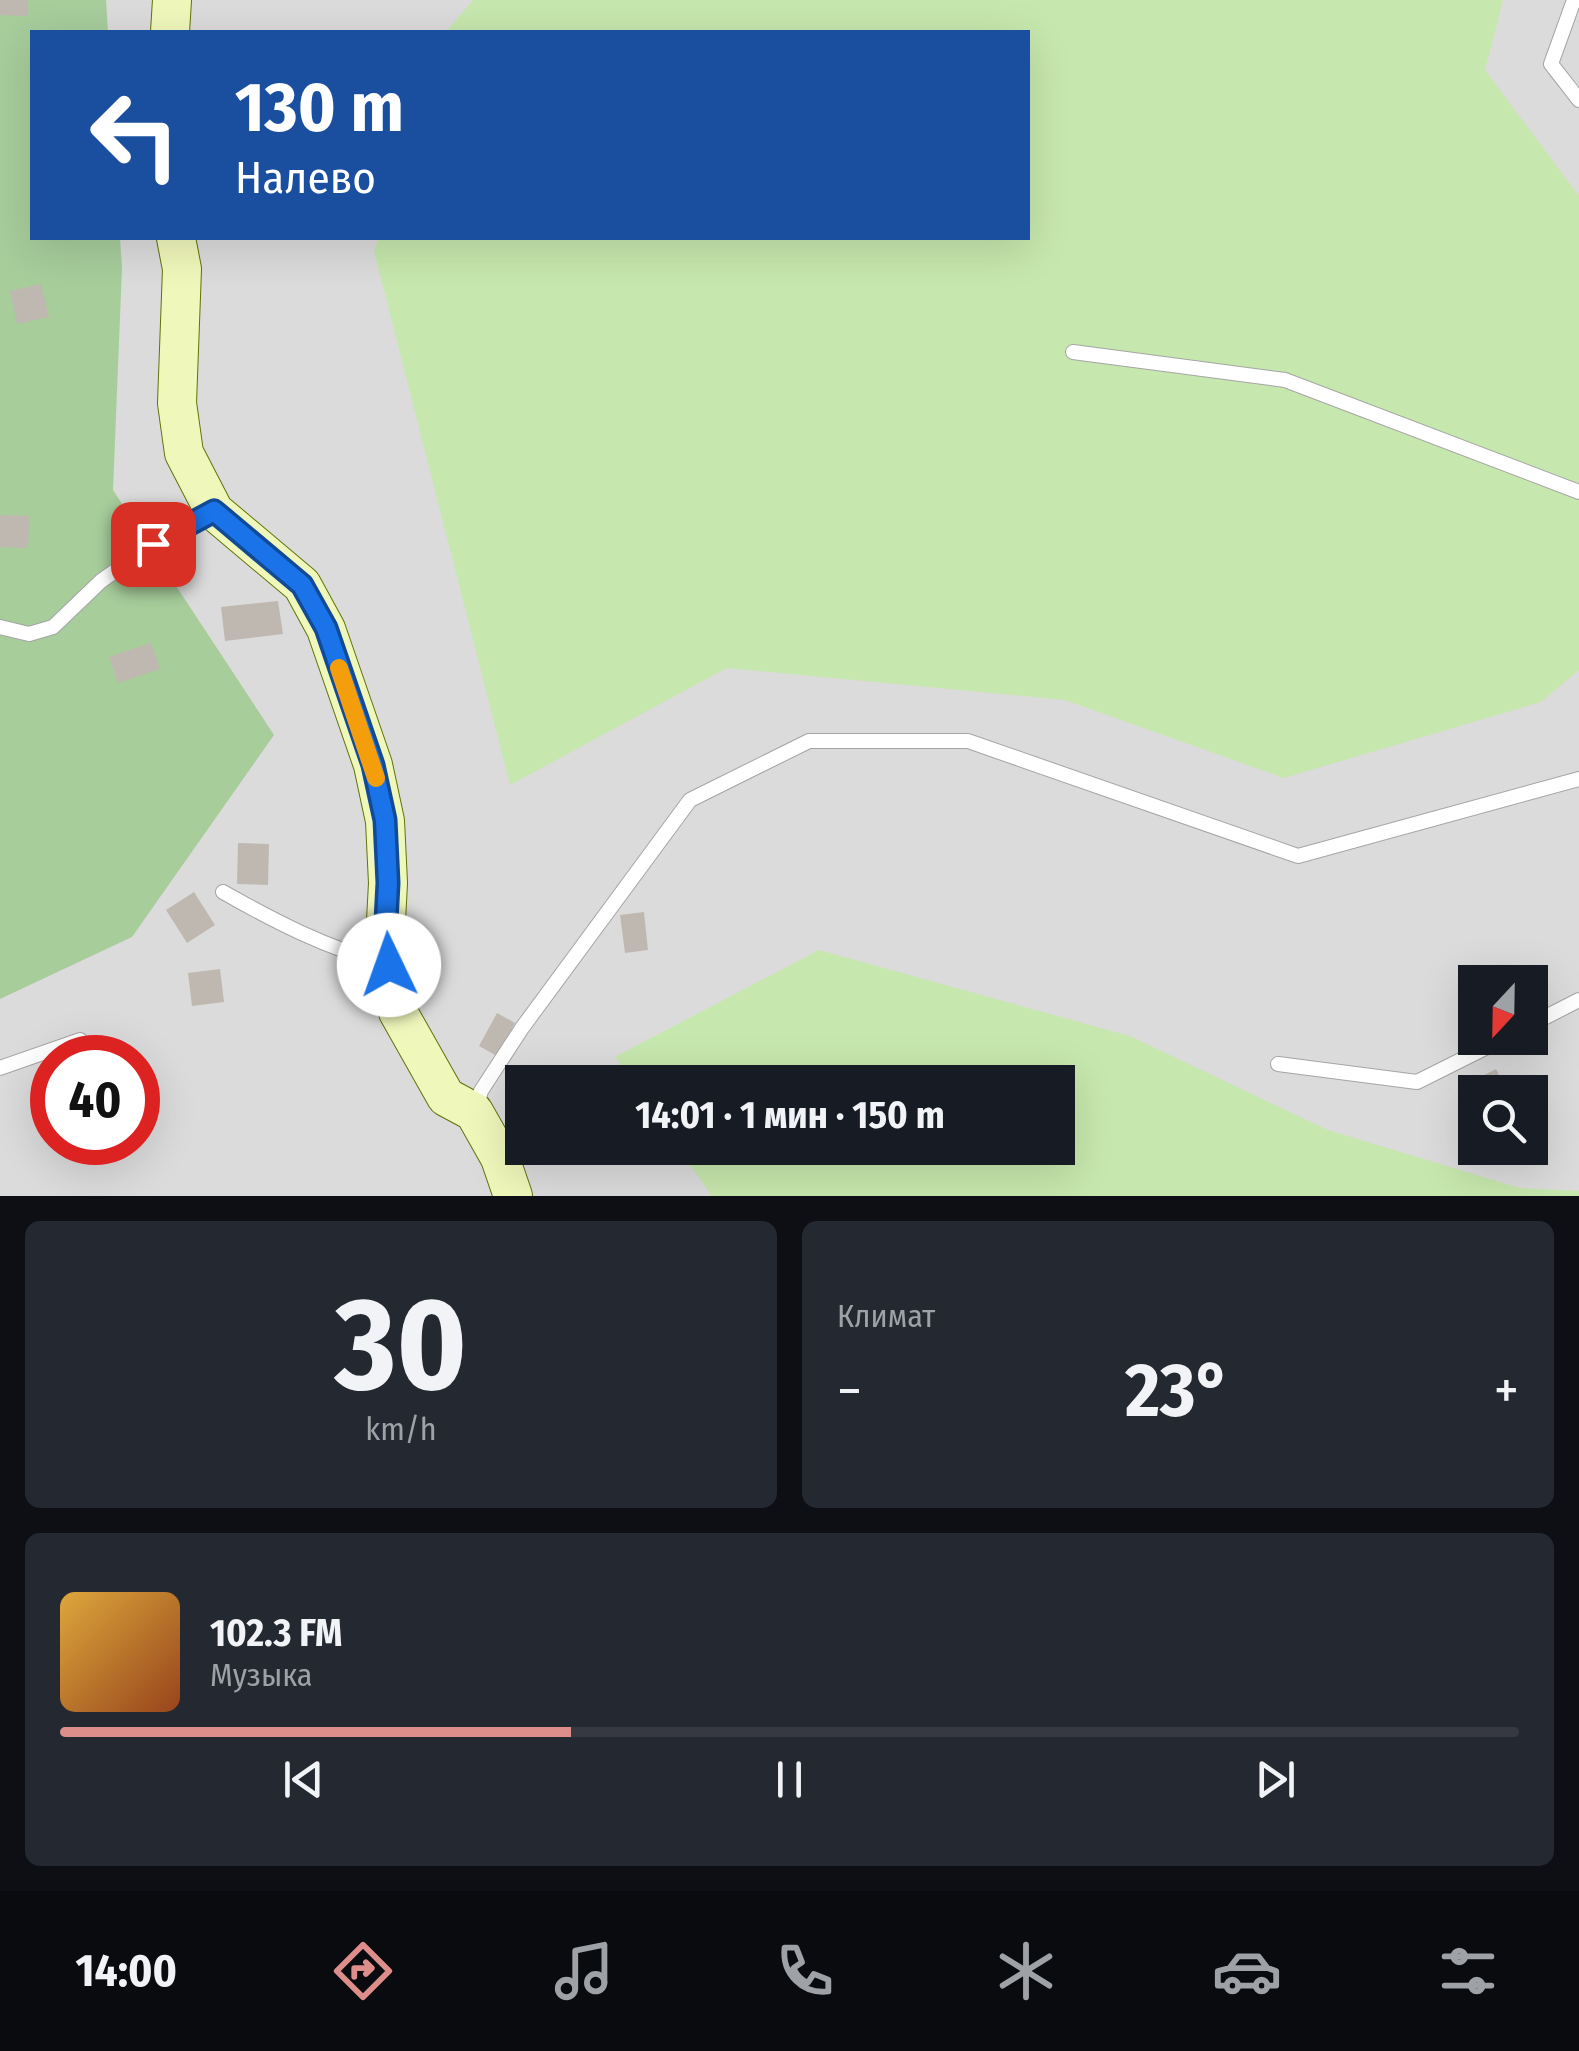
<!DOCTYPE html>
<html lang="ru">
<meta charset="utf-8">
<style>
:root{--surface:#171b24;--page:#242831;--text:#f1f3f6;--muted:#9ea1a6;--line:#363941;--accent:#dd8e8b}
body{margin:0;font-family:"Fira Sans Condensed",sans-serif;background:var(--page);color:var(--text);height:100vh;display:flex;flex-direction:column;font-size:38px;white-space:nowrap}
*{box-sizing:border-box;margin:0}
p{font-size:32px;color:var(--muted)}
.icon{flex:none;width:55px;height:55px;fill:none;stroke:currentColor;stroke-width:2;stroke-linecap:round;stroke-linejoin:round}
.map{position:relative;height:1196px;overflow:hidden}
.drawer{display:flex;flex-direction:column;gap:25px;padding:25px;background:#0d0f14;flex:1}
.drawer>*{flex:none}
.banner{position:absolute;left:30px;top:30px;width:1000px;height:210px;border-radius:0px;box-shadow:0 10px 40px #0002;background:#1a4fa0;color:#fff;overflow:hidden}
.needle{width:65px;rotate:202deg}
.fabs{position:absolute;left:1458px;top:965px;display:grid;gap:20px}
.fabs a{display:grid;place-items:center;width:90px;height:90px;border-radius:0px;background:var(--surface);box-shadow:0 10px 40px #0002;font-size:50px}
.speed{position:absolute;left:30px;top:1035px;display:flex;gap:20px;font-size:50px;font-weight:700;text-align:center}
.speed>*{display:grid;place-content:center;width:130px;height:130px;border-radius:50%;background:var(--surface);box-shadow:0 10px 40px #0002;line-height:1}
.speed .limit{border:15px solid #d22;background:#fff;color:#111}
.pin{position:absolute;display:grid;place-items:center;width:85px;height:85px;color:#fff;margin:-42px;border-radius:20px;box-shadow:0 5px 15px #0006}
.me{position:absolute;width:110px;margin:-55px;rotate:357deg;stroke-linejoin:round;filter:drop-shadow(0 0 8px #0008)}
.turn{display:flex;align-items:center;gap:35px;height:210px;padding:0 40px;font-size:45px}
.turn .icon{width:130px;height:130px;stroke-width:2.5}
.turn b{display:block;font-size:70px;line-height:85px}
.big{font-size:75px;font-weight:700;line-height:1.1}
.drawer .tile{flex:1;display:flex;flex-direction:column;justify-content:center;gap:15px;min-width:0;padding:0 35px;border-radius:15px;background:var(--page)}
.drawer .dial{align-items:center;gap:0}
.dial b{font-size:130px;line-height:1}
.song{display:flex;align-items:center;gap:30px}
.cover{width:120px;height:120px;border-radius:15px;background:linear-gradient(135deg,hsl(40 70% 55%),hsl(20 70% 35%))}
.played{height:10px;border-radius:5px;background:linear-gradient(90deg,var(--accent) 35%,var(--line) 35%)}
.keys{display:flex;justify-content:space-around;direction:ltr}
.heat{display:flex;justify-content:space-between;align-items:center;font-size:55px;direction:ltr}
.drawer .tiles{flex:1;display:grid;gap:25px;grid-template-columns:1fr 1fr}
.tile:last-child{grid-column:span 2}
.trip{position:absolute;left:505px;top:1065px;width:570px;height:100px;border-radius:0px;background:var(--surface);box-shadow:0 10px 40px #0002;font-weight:700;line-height:100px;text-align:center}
.tabs{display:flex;height:160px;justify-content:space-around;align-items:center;background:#090b0e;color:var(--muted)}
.tabs .icon{width:70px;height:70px}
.tabs .on{color:var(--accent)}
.tabs b{font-size:45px;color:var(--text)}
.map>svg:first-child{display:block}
</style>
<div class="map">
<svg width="1579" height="1196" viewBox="0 0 1579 1196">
<rect width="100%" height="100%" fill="#efece5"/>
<path fill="#dcdbdb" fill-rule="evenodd" d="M 0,0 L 1579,0 L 1579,1196 L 0,1196 ZM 32,32 L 1028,32 L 1028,238 L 32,238 ZM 1475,982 L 1530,982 L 1530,1038 L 1475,1038 ZM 52,1058 L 138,1058 L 138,1142 L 52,1142 ZM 522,1082 L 1058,1082 L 1058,1148 L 522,1148 ZM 1475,1092 L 1530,1092 L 1530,1148 L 1475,1148 Z"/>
<path fill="#c6e7ad" d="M 473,0 L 1503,0 L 1485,70 L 1579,196 L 1579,670 L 1541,702 L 1284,778 L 1065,700 L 727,668 L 510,785 L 374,251 L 379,238 L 1028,238 L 1028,32 L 446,32 Z
M 819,950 L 1130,1036 L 1328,1130 L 1520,1188 L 1579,1191 L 1579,1196 L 712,1196 L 678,1148 L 1058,1148 L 1058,1082 L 633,1082 L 615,1057 Z"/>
<path fill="#a7cd9b" d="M 0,0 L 106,0 L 108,32 L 32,32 L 32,238 L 120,238 L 122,268 L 113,490 L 274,735 L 132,937 L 0,999 Z"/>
<path fill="#bfb8b1" d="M 0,0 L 28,0 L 28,16 L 0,15 Z
M 41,284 L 49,317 L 17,324 L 10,291 Z
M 0,515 L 29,516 L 28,548 L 0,547 Z
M 278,601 L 283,634 L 225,641 L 221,607 Z
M 151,643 L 160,669 L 118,683 L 109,657 Z
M 238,843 L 269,844 L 268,885 L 237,884 Z
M 194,892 L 215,925 L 187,943 L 166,910 Z
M 644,912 L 648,950 L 625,953 L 620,915 Z
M 220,969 L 224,1002 L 192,1006 L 188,973 Z
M 497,1013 L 515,1023 L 497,1056 L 479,1046 Z
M 1496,1069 L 1508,1092 L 1475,1092 L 1475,1119 L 1459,1088 Z"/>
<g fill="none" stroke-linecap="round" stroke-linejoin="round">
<g stroke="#a5a5a5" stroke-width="16">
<path id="lane" d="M 1574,0 L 1551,64 L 1579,100
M 1073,352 L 1285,380 L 1579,492
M 0,627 L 29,634 L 53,627 L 101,581 L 153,544 L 213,511
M 223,892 C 274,921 326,948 384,963
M 1530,1025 L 1579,1000
M 1278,1064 L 1417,1082 L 1505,1038
M 0,1068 L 80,1040
M 475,1112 L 481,1091 L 522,1028 L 690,800 L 809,741 L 968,741 L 1298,856 L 1579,779"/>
</g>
<g stroke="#607209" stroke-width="40">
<path id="secondary" d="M 170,32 L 172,0
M 176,238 L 182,269 L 177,403 L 184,453 L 214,511 L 302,585 L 326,629 L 373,765 L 385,821 L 388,883 L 385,940 L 398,1012 L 446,1097 L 474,1112 L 500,1158 L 513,1196"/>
</g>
<use href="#lane" stroke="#fff" stroke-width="14"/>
<use href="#secondary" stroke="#f0f7bb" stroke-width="38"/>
</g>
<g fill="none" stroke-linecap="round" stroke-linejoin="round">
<g stroke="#114b97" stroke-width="25">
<path id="route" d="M 153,544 L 214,511 L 302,585 L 326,628 L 373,765 L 385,820 L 388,883 L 385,940 L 389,965"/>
</g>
<use href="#route" stroke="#1a73e8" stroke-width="18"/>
<path stroke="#f59e0b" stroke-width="18" d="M 339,668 L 376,778"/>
</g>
</svg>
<div class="fabs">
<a><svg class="needle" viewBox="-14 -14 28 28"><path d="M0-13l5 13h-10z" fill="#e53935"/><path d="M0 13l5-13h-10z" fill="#9ea1a6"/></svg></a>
<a><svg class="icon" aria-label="search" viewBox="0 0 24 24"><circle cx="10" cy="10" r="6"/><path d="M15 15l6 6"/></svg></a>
</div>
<div class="speed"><div class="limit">40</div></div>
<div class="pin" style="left:153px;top:544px;background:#d93025"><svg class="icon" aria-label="arrive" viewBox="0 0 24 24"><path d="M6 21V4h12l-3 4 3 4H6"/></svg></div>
<svg class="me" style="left:389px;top:965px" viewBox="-20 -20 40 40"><circle r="19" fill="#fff"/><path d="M0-13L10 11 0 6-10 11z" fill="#1a73e8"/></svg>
<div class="trip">14:01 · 1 мин · 150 m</div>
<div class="banner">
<div class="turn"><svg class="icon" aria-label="left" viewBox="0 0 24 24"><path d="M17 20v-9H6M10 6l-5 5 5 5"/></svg><div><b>130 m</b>Налево</div></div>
</div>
</div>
<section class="drawer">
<div class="tiles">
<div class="tile dial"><b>30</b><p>km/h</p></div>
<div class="tile"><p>Климат</p>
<div class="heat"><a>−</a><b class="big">23°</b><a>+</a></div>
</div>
<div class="tile">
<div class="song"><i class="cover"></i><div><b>102.3 FM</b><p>Музыка</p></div></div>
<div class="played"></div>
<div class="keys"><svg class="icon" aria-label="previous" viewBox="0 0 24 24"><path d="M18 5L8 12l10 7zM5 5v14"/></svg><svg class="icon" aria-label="pause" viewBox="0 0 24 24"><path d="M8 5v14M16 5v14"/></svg><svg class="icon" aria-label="next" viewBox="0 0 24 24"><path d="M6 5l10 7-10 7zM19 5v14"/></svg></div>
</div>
</div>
</section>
<nav class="tabs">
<b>14:00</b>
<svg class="icon on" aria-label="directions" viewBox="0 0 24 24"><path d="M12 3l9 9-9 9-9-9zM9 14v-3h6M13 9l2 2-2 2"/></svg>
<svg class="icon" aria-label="music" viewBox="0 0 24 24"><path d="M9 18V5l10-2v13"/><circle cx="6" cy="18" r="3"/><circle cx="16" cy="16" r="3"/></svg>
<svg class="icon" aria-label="phone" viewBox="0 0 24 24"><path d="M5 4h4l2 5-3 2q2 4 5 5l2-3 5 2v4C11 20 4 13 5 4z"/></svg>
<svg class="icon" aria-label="climate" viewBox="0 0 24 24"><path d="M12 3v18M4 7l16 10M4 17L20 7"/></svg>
<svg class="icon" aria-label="car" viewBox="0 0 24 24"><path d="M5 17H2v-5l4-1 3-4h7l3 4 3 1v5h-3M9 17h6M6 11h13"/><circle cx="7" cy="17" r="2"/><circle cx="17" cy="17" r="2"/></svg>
<svg class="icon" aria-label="filters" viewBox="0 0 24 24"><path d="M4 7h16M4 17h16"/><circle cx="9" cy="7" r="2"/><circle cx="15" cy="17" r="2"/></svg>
</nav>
